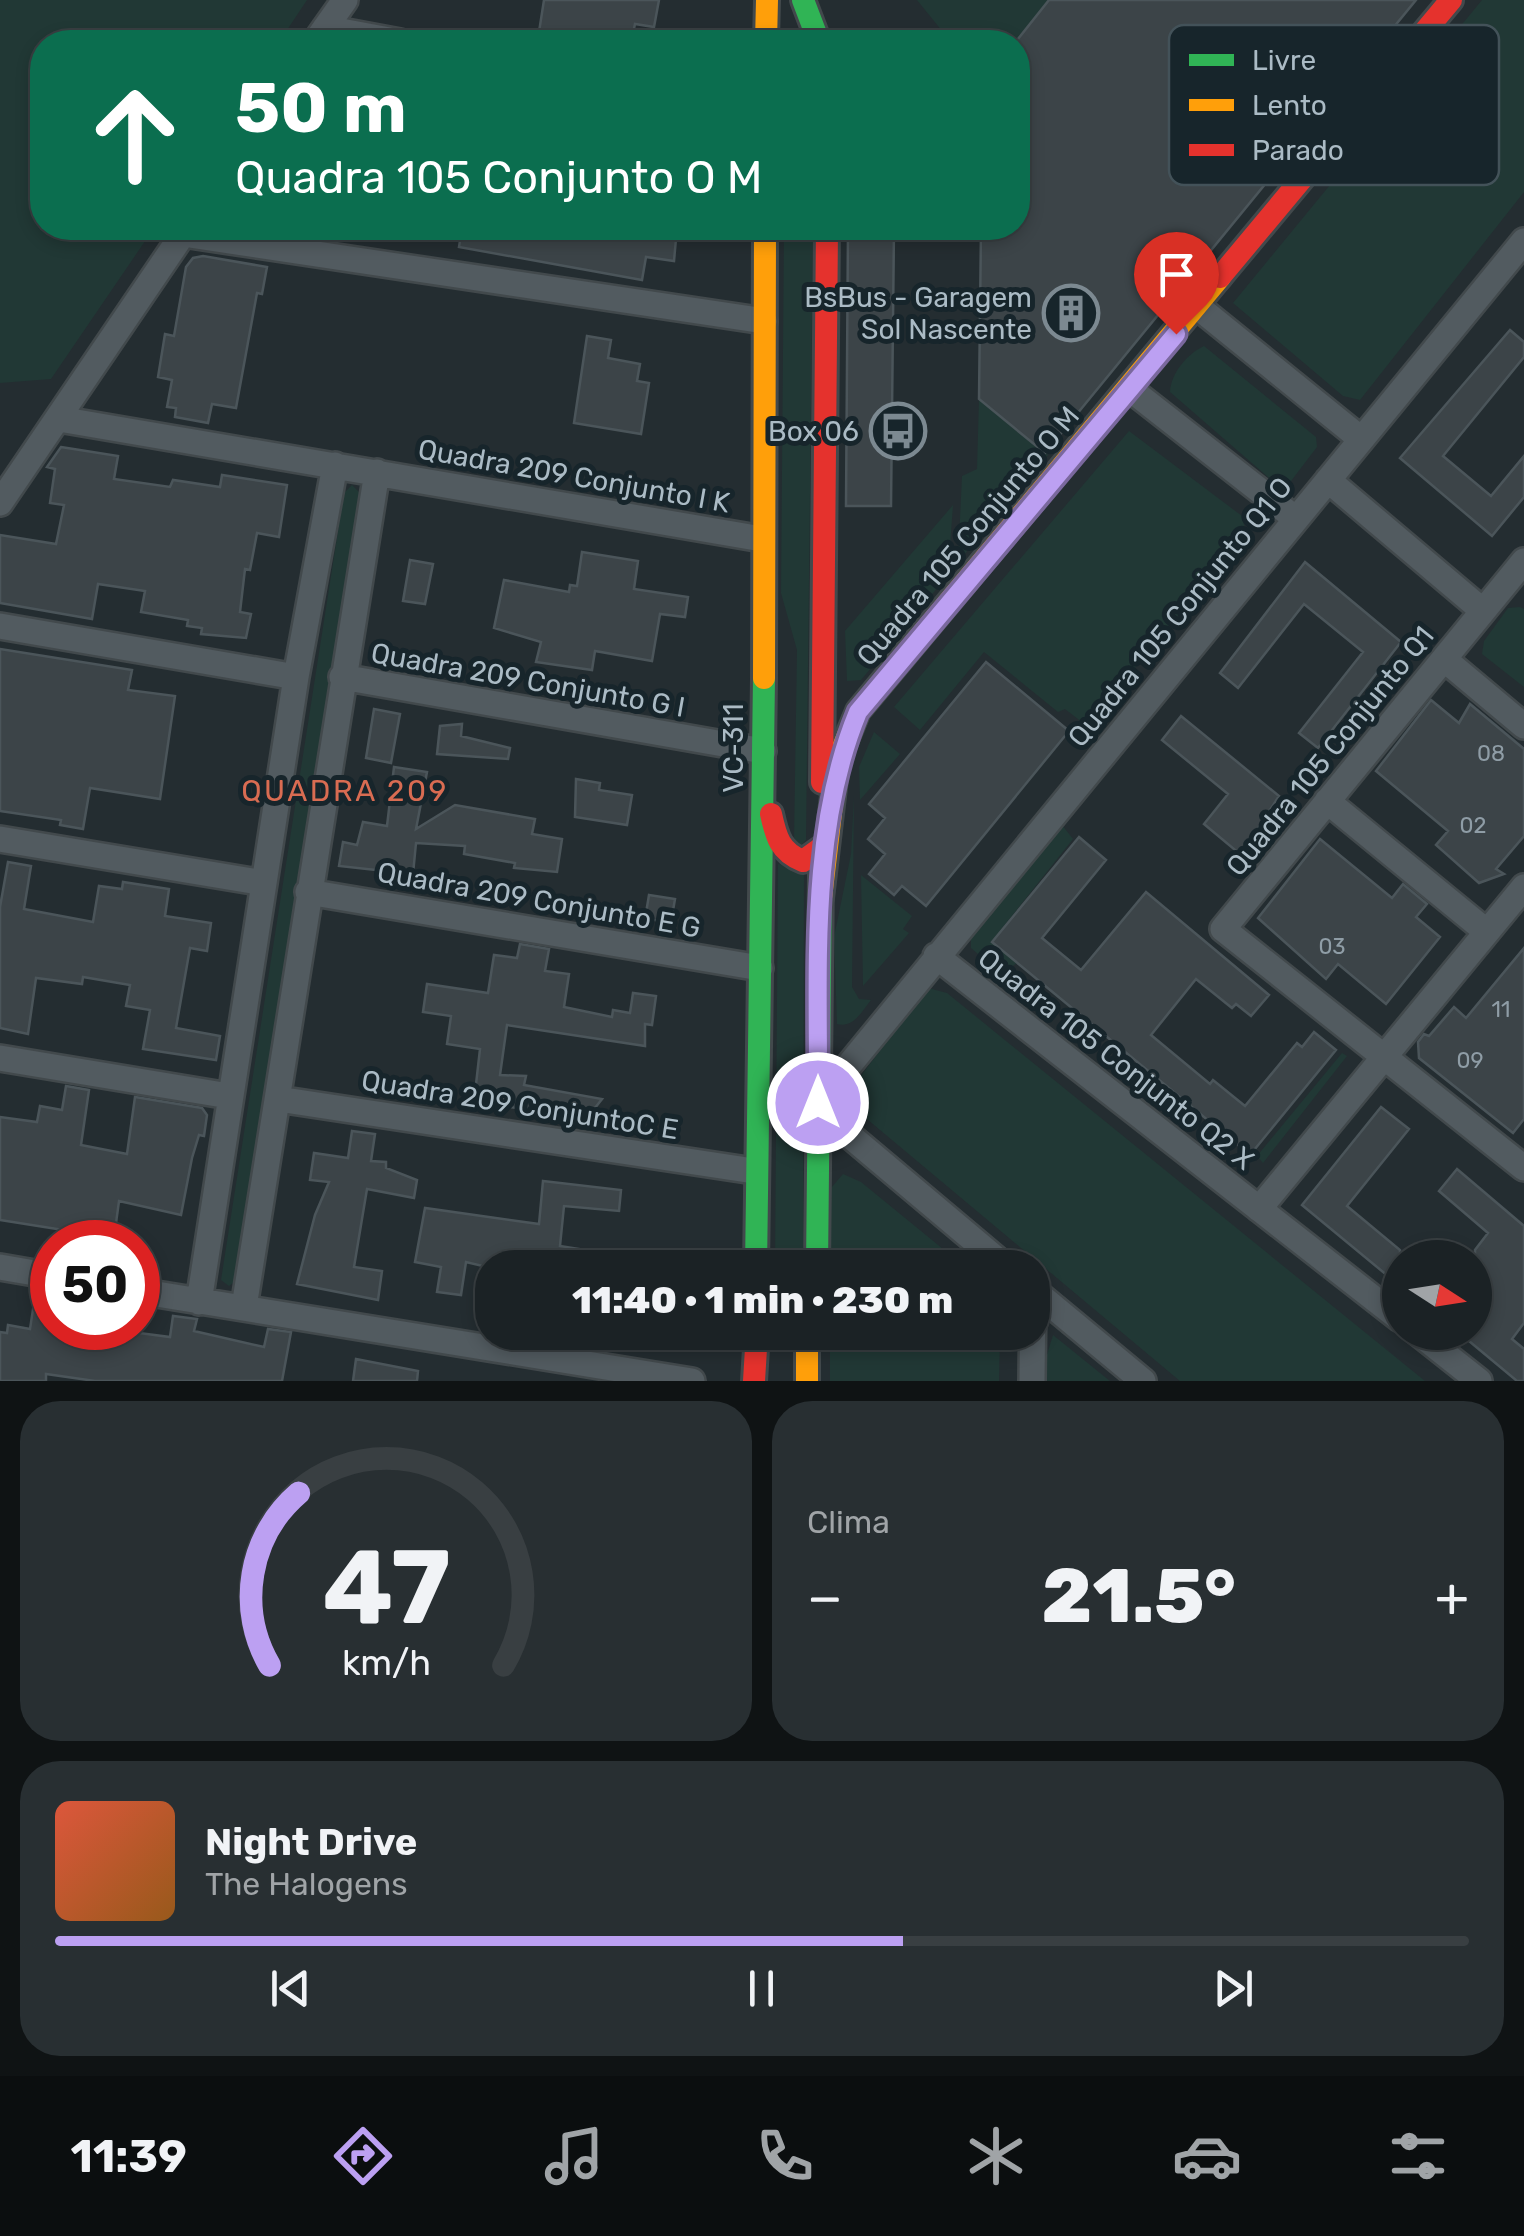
<!DOCTYPE html>
<html lang="pt">
<meta charset="utf-8">
<style>
:root{--surface:#1b2225;--page:#282f32;--text:#f1f3f6;--muted:#a0a4a7;--line:#393f42;--accent:#bca0f2}
body{margin:0;font-family:Rubik,sans-serif;background:var(--page);color:var(--text);height:100vh;display:flex;flex-direction:column;font-size:38px;white-space:nowrap}
*{box-sizing:border-box;margin:0}
p{font-size:32px;color:var(--muted)}
.icon{flex:none;width:55px;height:55px;fill:none;stroke:currentColor;stroke-width:2;stroke-linecap:round;stroke-linejoin:round}
.map{position:relative;height:1381px;overflow:hidden}
.sheet{display:flex;flex-direction:column;gap:20px;padding:20px;background:#0f1314;flex:1}
.sheet>*{flex:none}
.hud{position:absolute;left:30px;top:30px;width:1000px;height:210px;border-radius:40px;box-shadow:0 5px 15px #0003,0 0 0 2px var(--line);background:#0b6e4f;color:#fff;overflow:hidden}
.needle{width:65px;rotate:102deg}
.buttons{position:absolute;left:1382px;top:1240px;display:grid;gap:20px}
.buttons a{display:grid;place-items:center;width:110px;height:110px;border-radius:50%;background:var(--surface);box-shadow:0 5px 15px #0003,0 0 0 2px var(--line);font-size:50px}
.speed{position:absolute;left:30px;top:1220px;display:flex;gap:20px;font-size:50px;font-weight:700;text-align:center}
.speed>*{display:grid;place-content:center;width:130px;height:130px;border-radius:50%;background:var(--surface);box-shadow:0 5px 15px #0003,0 0 0 2px var(--line);line-height:1}
.speed .limit{border:15px solid #d22;background:#fff;color:#111}
.pin{position:absolute;display:grid;place-items:center;width:85px;height:85px;color:#fff;margin:-102px -42px;border-radius:50% 50% 50% 0;rotate:-45deg;box-shadow:0 0 10px #0007}
.pin .icon{rotate:45deg}
.me{position:absolute;width:110px;margin:-55px;rotate:0deg;stroke-linejoin:round;filter:drop-shadow(0 0 8px #0008)}
.turn{display:flex;align-items:center;gap:35px;height:210px;padding:0 40px;font-size:45px}
.turn .icon{width:130px;height:130px;stroke-width:2.5}
.turn b{display:block;font-size:70px;line-height:85px}
.big{font-size:75px;font-weight:800;line-height:1.1}
.sheet .widget{flex:1;display:flex;flex-direction:column;justify-content:center;gap:15px;min-width:0;padding:0 35px;border-radius:40px;background:var(--page)}
.sheet .dial{align-items:center;gap:0}
.dial svg{height:260px;overflow:visible;fill:none;stroke:var(--line);stroke-width:7;stroke-linecap:round;text-anchor:middle}
.dial text{fill:var(--text);stroke:none}
.song{display:flex;align-items:center;gap:30px}
.cover{width:120px;height:120px;border-radius:15px;background:linear-gradient(135deg,hsl(10 70% 55%),hsl(30 70% 35%))}
.played{height:10px;border-radius:5px;background:linear-gradient(90deg,var(--accent) 60%,var(--line) 60%)}
.keys{display:flex;justify-content:space-around;direction:ltr}
.heat{display:flex;justify-content:space-between;align-items:center;font-size:55px;direction:ltr}
.sheet .tiles{flex:1;display:grid;gap:20px;grid-template-columns:1fr 1fr}
.widget:last-child{grid-column:span 2}
.trip{position:absolute;left:475px;top:1250px;width:575px;height:100px;border-radius:40px;background:var(--surface);box-shadow:0 5px 15px #0003,0 0 0 2px var(--line);font-weight:800;line-height:100px;text-align:center}
.tabs{display:flex;height:160px;justify-content:space-around;align-items:center;background:#0b0e0f;color:var(--muted)}
.tabs .icon{width:70px;height:70px}
.tabs .selected{color:var(--accent)}
.tabs b{font-size:45px;color:var(--text)}
.map>svg:first-child{display:block}
</style>
<div class="map">
<svg width="1524" height="1381" viewBox="0 0 1524 1381">
<rect width="100%" height="100%" fill="#242d31"/>
<path fill="#213835" d="M 0,0 L 307,0 L 279,42 L 42,42 L 42,228 L 154,228 L 51,379 L 0,383 Z
M 917,0 L 1049,0 L 1015,42 L 951,42 Z
M 1482,0 L 1524,0 L 1524,192 L 1360,400 L 1343,396 L 1233,303 Z
M 784,228 L 812,228 L 813,233 L 806,840 L 800,846 L 794,841 L 797,650 L 781,593 Z
M 1204,346 L 1316,437 L 1317,447 L 1288,485 L 1276,484 L 1170,392 C 1171,373 1187,354 1204,346 Z
M 979,399 L 1048,455 L 958,562 L 962,476 L 977,469 Z
M 1129,431 L 1242,516 L 1246,533 L 1087,726 L 1065,709 L 1058,712 L 984,652 L 920,730 L 894,707 Z
M 352,485 L 362,495 L 239,1278 L 229,1286 L 221,1280 L 341,512 L 345,492 Z
M 953,505 L 948,575 L 861,680 L 847,681 L 845,631 Z
M 1520,607 L 1524,609 L 1524,687 L 1482,654 L 1484,641 L 1508,608 Z
M 874,732 L 900,754 L 860,800 L 859,767 Z
M 854,796 L 852,987 L 859,999 L 871,1000 C 861,1012 854,1028 837,1024 L 834,937 L 851,854 Z
M 1062,825 L 1073,839 L 992,941 L 1017,963 L 1001,974 L 971,948 L 971,939 Z
M 778,864 L 804,869 L 803,1267 L 775,1268 Z
M 861,875 L 912,916 L 903,929 L 909,933 L 863,986 Z
M 928,988 L 947,993 L 1425,1381 L 1180,1381 L 843,1099 Z
M 1342,1053 L 1347,1056 L 1263,1163 L 1257,1156 Z
M 843,1174 L 861,1182 L 965,1267 L 830,1268 L 831,1188 Z
M 830,1333 L 1000,1333 L 999,1381 L 830,1381 Z
M 1053,1335 L 1110,1381 L 1047,1381 L 1045,1361 Z"/>
<path fill="#3c4448" stroke="#4b555a" stroke-width="2.5" d="M 544,0 L 659,0 L 654,27 L 635,24 L 633,33 L 611,30 L 610,36 L 596,34 L 594,41 L 539,32 Z
M 1049,0 L 1416,0 L 1045,453 L 979,399 L 981,228 L 1018,228 L 1018,39 Z
M 462,228 L 677,228 L 674,261 L 646,257 L 642,280 L 459,247 Z
M 848,228 L 894,228 L 891,506 L 846,506 Z
M 203,256 L 267,267 L 262,294 L 257,293 L 236,408 L 212,404 L 208,423 L 175,417 L 176,408 L 167,407 L 172,380 L 158,377 L 165,334 L 174,336 L 186,267 L 193,258 Z
M 1510,330 L 1524,342 L 1524,357 L 1443,456 L 1491,496 L 1524,456 L 1524,497 L 1492,536 L 1400,458 Z
M 587,336 L 611,340 L 608,358 L 640,364 L 637,381 L 649,383 L 641,434 L 574,423 Z
M 61,447 L 118,456 L 114,479 L 170,487 L 173,480 L 220,487 L 222,475 L 287,485 L 279,537 L 257,533 L 250,570 L 245,569 L 240,612 L 251,614 L 246,638 L 201,634 L 202,628 L 187,626 L 188,620 L 141,612 L 145,591 L 98,584 L 92,619 L 0,603 L 0,535 L 56,544 L 64,505 L 50,503 L 55,469 L 47,467 Z
M 582,552 L 638,561 L 634,589 L 688,597 L 685,617 L 660,614 L 652,661 L 595,651 L 592,670 L 536,662 L 541,642 L 494,628 L 504,580 L 569,592 L 570,585 L 577,586 Z
M 410,560 L 433,564 L 425,604 L 403,601 Z
M 1305,562 L 1401,642 L 1318,748 L 1299,733 L 1363,652 L 1304,604 L 1238,688 L 1220,673 Z
M 0,649 L 132,670 L 128,690 L 175,696 L 160,799 L 90,788 L 83,829 L 60,825 L 61,820 L 0,811 Z
M 986,662 L 1069,731 L 926,906 L 902,886 L 894,895 L 869,874 L 885,854 L 868,839 L 885,818 L 869,804 Z
M 1431,700 L 1459,723 L 1470,704 L 1524,749 L 1524,836 L 1496,869 L 1504,874 L 1479,883 L 1436,845 L 1448,831 L 1376,771 Z
M 374,709 L 400,714 L 391,763 L 366,758 Z
M 1181,716 L 1279,796 L 1241,855 L 1204,824 L 1228,794 L 1162,740 Z
M 462,724 L 461,736 L 510,748 L 508,759 L 437,754 L 440,726 Z
M 394,767 L 427,772 L 416,829 L 455,805 L 535,819 L 532,834 L 562,839 L 557,872 L 514,868 L 515,863 L 464,854 L 465,846 L 416,843 L 413,874 L 339,866 L 343,842 L 357,845 L 363,822 L 387,826 Z
M 576,779 L 600,783 L 599,790 L 632,795 L 627,825 L 575,817 Z
M 1079,837 L 1106,860 L 1042,938 L 1081,970 L 1146,892 L 1269,995 L 1251,1016 L 1236,1004 L 1232,1008 L 1196,979 L 1151,1035 L 1210,1084 L 1213,1080 L 1245,1106 L 1297,1043 L 1302,1047 L 1314,1032 L 1336,1050 L 1250,1155 L 992,942 Z
M 1320,839 L 1392,898 L 1403,884 L 1427,904 L 1416,917 L 1440,937 L 1386,1004 L 1338,964 L 1326,979 L 1258,918 Z
M 8,862 L 31,866 L 24,909 L 93,922 L 99,886 L 122,889 L 123,882 L 169,889 L 165,916 L 211,923 L 207,951 L 190,948 L 176,1028 L 220,1036 L 216,1060 L 143,1049 L 150,1010 L 126,1006 L 130,985 L 83,977 L 82,984 L 36,978 L 28,1034 L 0,1028 L 0,907 Z
M 649,895 L 675,899 L 671,922 L 645,919 Z
M 520,944 L 549,949 L 545,971 L 569,974 L 564,1007 L 612,1017 L 613,1010 L 630,1013 L 633,993 L 656,996 L 652,1025 L 645,1024 L 645,1046 L 507,1025 L 500,1075 L 526,1076 L 524,1085 L 602,1099 L 587,1118 L 474,1102 L 480,1049 L 447,1044 L 451,1016 L 423,1012 L 427,984 L 488,993 L 494,955 L 517,958 Z
M 1524,948 L 1524,1119 L 1513,1133 L 1419,1058 L 1418,1042 L 1424,1034 L 1429,1036 L 1454,1007 L 1466,1018 Z
M 66,1086 L 89,1090 L 81,1145 L 127,1154 L 135,1097 L 202,1108 L 207,1115 L 204,1136 L 199,1135 L 192,1158 L 181,1215 L 119,1201 L 114,1238 L 0,1220 L 0,1117 L 37,1122 L 40,1106 L 62,1110 Z
M 1381,1107 L 1409,1129 L 1347,1206 L 1400,1250 L 1400,1286 L 1302,1205 Z
M 352,1131 L 375,1134 L 371,1161 L 386,1162 L 386,1168 L 417,1180 L 414,1198 L 367,1189 L 354,1267 L 382,1271 L 378,1300 L 297,1284 L 315,1215 L 329,1182 L 310,1180 L 314,1153 L 348,1158 Z
M 1457,1169 L 1524,1226 L 1524,1323 L 1512,1339 L 1524,1349 L 1524,1381 L 1517,1381 L 1469,1341 L 1475,1333 L 1475,1250 L 1488,1233 L 1439,1191 Z
M 543,1181 L 621,1190 L 619,1211 L 564,1206 L 560,1246 L 623,1256 L 622,1268 L 527,1268 L 528,1262 L 491,1268 L 466,1262 L 461,1295 L 437,1292 L 441,1267 L 415,1262 L 425,1208 L 539,1224 Z
M 36,1290 L 52,1292 L 52,1328 L 125,1328 L 124,1331 L 170,1337 L 173,1316 L 197,1319 L 194,1331 L 264,1347 L 268,1329 L 291,1332 L 282,1381 L 95,1381 L 46,1374 L 46,1381 L 0,1381 L 0,1332 L 7,1333 L 8,1325 L 30,1329 Z
M 356,1359 L 418,1371 L 417,1381 L 353,1381 Z"/>
<g fill="none" stroke-linecap="round" stroke-linejoin="round">
<g stroke="#42494c" stroke-width="30">
<path id="street" d="M 325,28 L 400,42
M 316,41 L 345,0
M 183,234 L 764,321
M 1198,307 L 1361,439
M 1130,389 L 1296,519
M 59,419 L 762,539
M 1328,480 L 1483,611
M 0,503 L 187,228
M 1524,561 L 1223,929 L 1524,1168
M 0,626 L 296,677
M 1444,659 L 1524,726
M 342,677 L 763,751
M 1327,801 L 1487,932
M 0,839 L 264,883
M 308,892 L 760,968
M 936,956 L 1400,1319
M 0,1058 L 229,1096
M 278,1099 L 754,1171
M 818,1103 L 1524,241
M 818,1109 L 1007,1268
M 1259,1209 L 1524,887
M 0,1267 L 52,1276
M 1032,1289 L 1143,1381
M 138,1291 L 692,1381
M 199,1302 L 296,677 L 335,465
M 244,1307 L 377,472
M 1417,1332 L 1479,1381
M 1032,1381 L 1033,1290"/>
</g>
<g stroke="#42494c" stroke-width="28">
<path id="fast" d="M 803,0 L 819,42
M 756,1268 L 764,678
M 817,1268 L 821,874"/>
</g>
<g stroke="#42494c" stroke-width="28">
<path id="slow" d="M 766,42 L 767,0
M 764,678 L 765,228
M 821,898 L 837,762 L 858,711 L 1220,277
M 807,1332 L 807,1381"/>
</g>
<g stroke="#42494c" stroke-width="28">
<path id="jam" d="M 1220,277 L 1451,0
M 822,782 L 827,228
M 771,814 C 776,837 780,852 803,861 L 821,848
M 754,1381 L 757,1332"/>
</g>
<use href="#street" stroke="#525b60" stroke-width="25"/>
<use href="#fast" stroke="#30b455" stroke-width="22"/>
<use href="#slow" stroke="#ff9f0a" stroke-width="22"/>
<use href="#jam" stroke="#e5322d" stroke-width="22"/>
</g>
<g fill="none" stroke-linecap="round" stroke-linejoin="round">
<g stroke="#7a689d" stroke-width="25">
<path id="route" d="M 818,1103 C 819,974 808,833 858,712 L 1176,334"/>
</g>
<use href="#route" stroke="#bca0f2" stroke-width="18"/>
</g>
<defs>
<g id="building-ring" transform="scale(2.875)"><circle r="9.5" fill="#17252b" stroke="#7c8991" stroke-width="1.5"/><path d="M-4-6H4V6H1V3H-1V6H-4ZM-2.5-4.3h1.7v1.8h-1.7ZM.8-4.3h1.7v1.8H.8ZM-2.5-1h1.7V.8h-1.7ZM.8-1h1.7V.8H.8Z" fill="#7c8991"/></g>
<g id="bus-ring" transform="scale(2.875)"><circle r="9.5" fill="#17252b" stroke="#7c8991" stroke-width="1.5"/><path d="M-5-6H5V4H4V6H2V4H-2V6H-4V4H-5ZM-3.5-4V0h7V-4ZM-3.5 1.2v1.5H-2V1.2ZM2 1.2v1.5H3.5V1.2Z" fill="#7c8991"/></g>
</defs>
<g fill-rule="evenodd">
<use href="#building-ring" x="1071" y="313"/>
<use href="#bus-ring" x="898" y="431"/>
</g>
<g text-anchor="middle" dominant-baseline="central" stroke-width="10" stroke-linejoin="round" paint-order="stroke">
<g font-size="22" fill="#8f9da6">
<text x="1491" y="753">08</text>
<text x="1473" y="825">02</text>
<text x="1332" y="946">03</text>
<text x="1501" y="1009">11</text>
<text x="1470" y="1060">09</text>
</g>
<g font-size="28" fill="#abbbc5" stroke="#17252b" text-anchor="end">
<text x="1032" y="297">BsBus - Garagem<tspan x="1032" dy="32">Sol Nascente</tspan></text>
<text x="859" y="431">Box 06</text>
</g>
<g font-size="28" fill="#abbbc5" stroke="#17252b">
<text transform="translate(574 476) rotate(10)">Quadra 209 Conjunto I K</text>
<text transform="translate(968 536) rotate(-50)">Quadra 105 Conjunto O M</text>
<text transform="translate(1180 612) rotate(-51)">Quadra 105 Conjunto Q1 O</text>
<text transform="translate(528 680) rotate(10)">Quadra 209 Conjunto G I</text>
<text transform="translate(733 748) rotate(-90)">VC-311</text>
<text transform="translate(1330 751) rotate(-51)">Quadra 105 Conjunto Q1</text>
<text transform="translate(539 900) rotate(10)">Quadra 209 Conjunto E G</text>
<text transform="translate(1116 1059) rotate(38)">Quadra 105 Conjunto Q2 X</text>
<text transform="translate(520 1105) rotate(9)">Quadra 209 ConjuntoC E</text>
</g>
<g font-size="30" letter-spacing="2.5" fill="#d96c52" stroke="#17252b">
<text x="345" y="791">QUADRA 209</text>
</g>
</g>
<rect x="1169" y="25" width="330" height="160" rx="15" fill="#17252b" stroke="#435259" stroke-width="2.5"/>
<rect x="1189" y="54" width="45" height="12" fill="#30b455"/>
<rect x="1189" y="99" width="45" height="12" fill="#ff9f0a"/>
<rect x="1189" y="144" width="45" height="12" fill="#e5322d"/>
<g font-size="28" fill="#abbbc5">
<text x="1252" y="70">Livre</text>
<text x="1252" y="115">Lento</text>
<text x="1252" y="160">Parado</text>
</g>
</svg>
<div class="buttons">
<a><svg class="needle" viewBox="-14 -14 28 28"><path d="M0-13l5 13h-10z" fill="#e53935"/><path d="M0 13l5-13h-10z" fill="#a0a4a7"/></svg></a>
</div>
<div class="speed"><div class="limit">50</div></div>
<div class="pin" style="left:1176px;top:334px;background:#d93025"><svg class="icon" aria-label="arrive" viewBox="0 0 24 24"><path d="M6 21V4h12l-3 4 3 4H6"/></svg></div>
<svg class="me" style="left:818px;top:1103px" viewBox="-20 -20 40 40"><circle r="17" fill="#bca0f2" stroke="#fff" stroke-width="3"/><path d="M0-11L8 9 0 5-8 9z" fill="#fff"/></svg>
<div class="trip">11:40 · 1 min · 230 m</div>
<div class="hud">
<div class="turn"><svg class="icon" aria-label="ahead" viewBox="0 0 24 24"><path d="M12 20V5M6 11l6-6 6 6"/></svg><div><b>50 m</b>Quadra 105 Conjunto O M</div></div>
</div>
</div>
<section class="sheet">
<div class="tiles">
<div class="widget dial"><svg viewBox="0 0 100 80">
<path d="M14 69A42 42 0 1 1 86 69"/>
<path d="M14 69A42 42 0 0 1 23 16" stroke="#bca0f2"/>
<text x="50" y="56" font-size="32" font-weight="700">47</text>
<text x="50" y="72" font-size="11">km/h</text>
</svg></div>
<div class="widget"><p>Clima</p>
<div class="heat"><a>−</a><b class="big">21.5°</b><a>+</a></div>
</div>
<div class="widget">
<div class="song"><i class="cover"></i><div><b>Night Drive</b><p>The Halogens</p></div></div>
<div class="played"></div>
<div class="keys"><svg class="icon" aria-label="previous" viewBox="0 0 24 24"><path d="M18 5L8 12l10 7zM5 5v14"/></svg><svg class="icon" aria-label="pause" viewBox="0 0 24 24"><path d="M8 5v14M16 5v14"/></svg><svg class="icon" aria-label="next" viewBox="0 0 24 24"><path d="M6 5l10 7-10 7zM19 5v14"/></svg></div>
</div>
</div>
</section>
<nav class="tabs">
<b>11:39</b>
<svg class="icon selected" aria-label="directions" viewBox="0 0 24 24"><path d="M12 3l9 9-9 9-9-9zM9 14v-3h6M13 9l2 2-2 2"/></svg>
<svg class="icon" aria-label="music" viewBox="0 0 24 24"><path d="M9 18V5l10-2v13"/><circle cx="6" cy="18" r="3"/><circle cx="16" cy="16" r="3"/></svg>
<svg class="icon" aria-label="phone" viewBox="0 0 24 24"><path d="M5 4h4l2 5-3 2q2 4 5 5l2-3 5 2v4C11 20 4 13 5 4z"/></svg>
<svg class="icon" aria-label="climate" viewBox="0 0 24 24"><path d="M12 3v18M4 7l16 10M4 17L20 7"/></svg>
<svg class="icon" aria-label="car" viewBox="0 0 24 24"><path d="M5 17H2v-5l4-1 3-4h7l3 4 3 1v5h-3M9 17h6M6 11h13"/><circle cx="7" cy="17" r="2"/><circle cx="17" cy="17" r="2"/></svg>
<svg class="icon" aria-label="filters" viewBox="0 0 24 24"><path d="M4 7h16M4 17h16"/><circle cx="9" cy="7" r="2"/><circle cx="15" cy="17" r="2"/></svg>
</nav>
